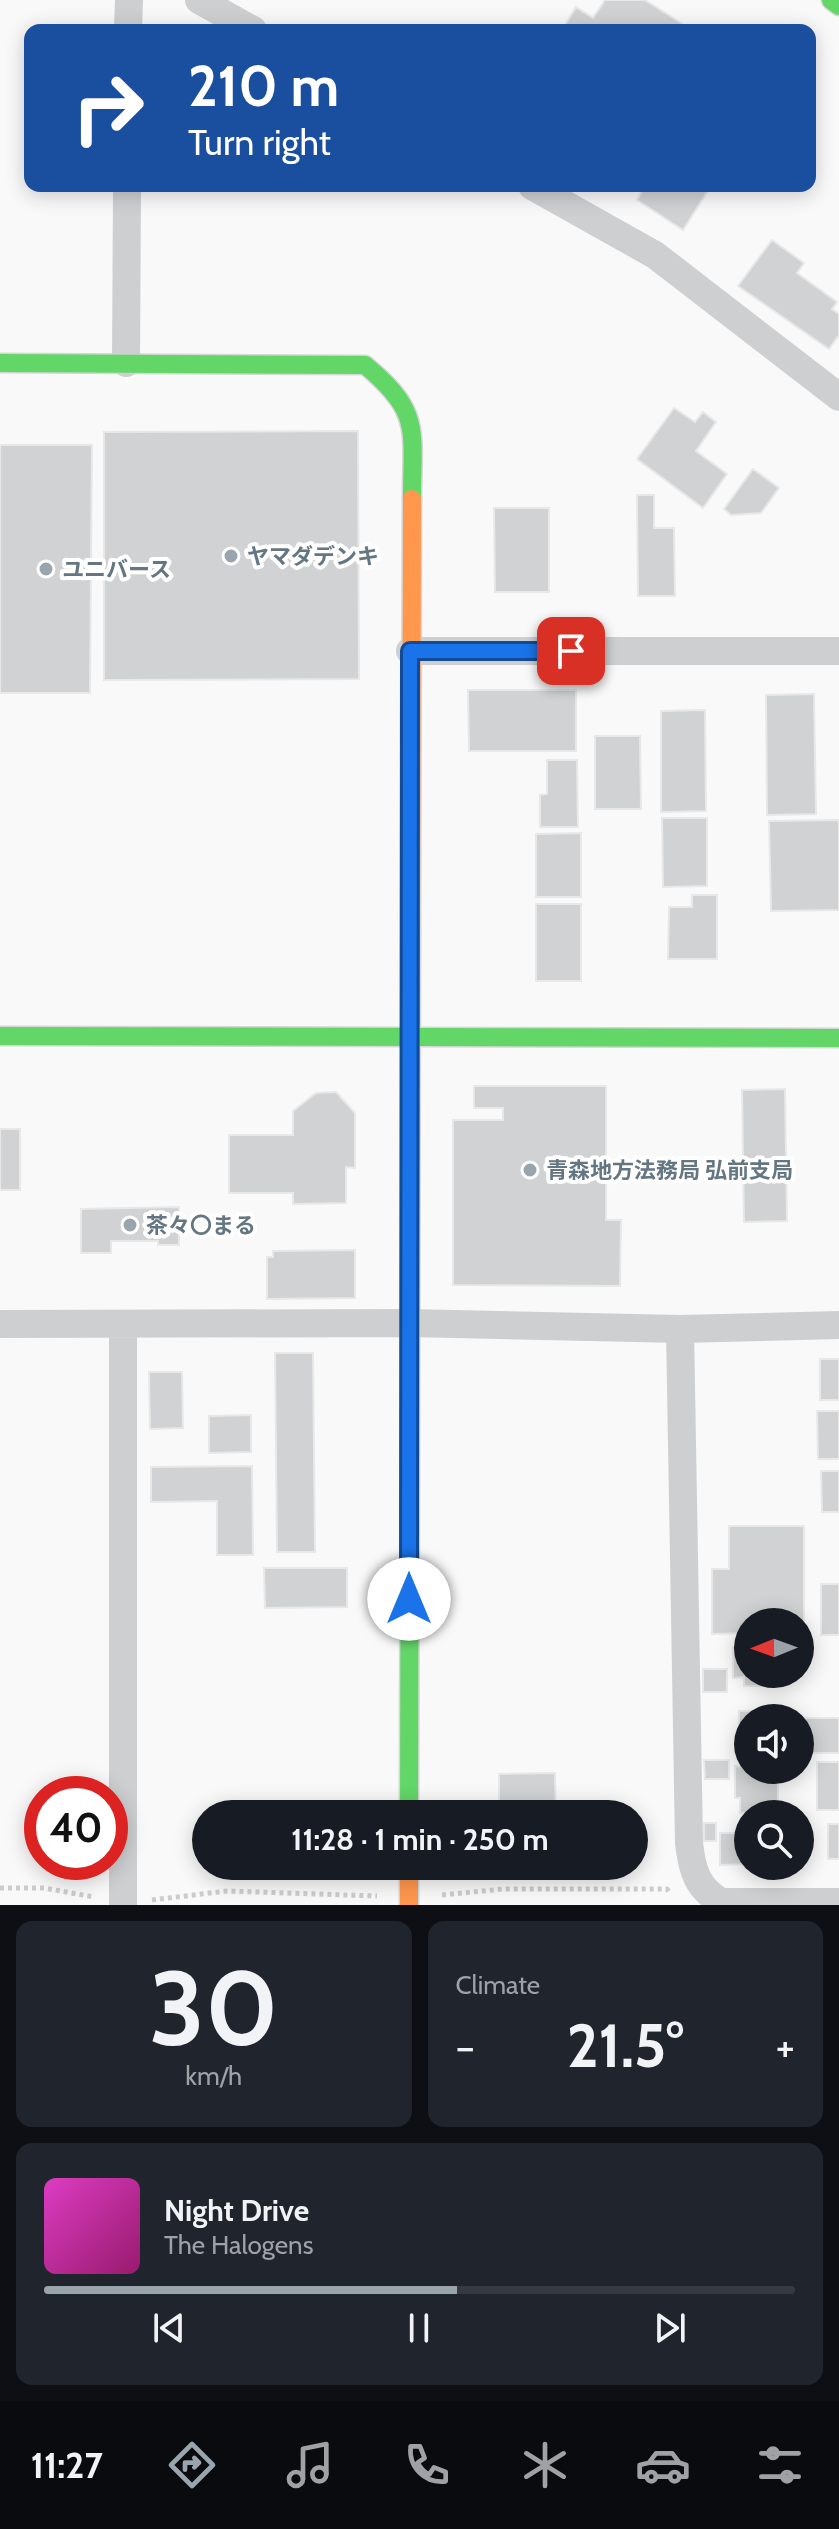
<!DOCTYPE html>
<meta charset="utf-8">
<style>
:root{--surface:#171b24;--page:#20242c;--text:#f1f3f6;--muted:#9ea1a6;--line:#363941;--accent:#99a4ac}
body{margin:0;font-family:Cabin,"Noto Sans JP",sans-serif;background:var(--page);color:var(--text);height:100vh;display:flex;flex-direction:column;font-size:30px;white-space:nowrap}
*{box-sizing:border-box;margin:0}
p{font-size:26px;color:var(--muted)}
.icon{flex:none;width:44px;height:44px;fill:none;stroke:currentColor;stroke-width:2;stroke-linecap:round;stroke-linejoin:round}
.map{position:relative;height:1905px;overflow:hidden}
.details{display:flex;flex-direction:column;gap:16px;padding:16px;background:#0d0f14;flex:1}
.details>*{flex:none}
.hud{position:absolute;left:24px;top:24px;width:792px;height:168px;border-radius:16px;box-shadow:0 4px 20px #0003;background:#1a4fa0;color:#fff;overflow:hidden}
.needle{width:52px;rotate:269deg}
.fabs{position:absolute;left:734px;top:1608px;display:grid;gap:16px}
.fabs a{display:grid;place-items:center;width:80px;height:80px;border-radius:50%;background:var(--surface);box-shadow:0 4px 20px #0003;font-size:40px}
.speed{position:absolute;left:24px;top:1776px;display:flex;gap:16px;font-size:40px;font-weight:700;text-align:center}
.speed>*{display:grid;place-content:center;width:104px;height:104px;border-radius:50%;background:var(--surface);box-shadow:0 4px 20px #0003;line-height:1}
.speed .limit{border:12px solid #d22;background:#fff;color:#111}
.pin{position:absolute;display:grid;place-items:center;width:68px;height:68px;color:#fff;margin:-34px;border-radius:16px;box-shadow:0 4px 12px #0006}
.me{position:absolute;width:88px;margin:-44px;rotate:0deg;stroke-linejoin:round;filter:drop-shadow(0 0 6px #0008)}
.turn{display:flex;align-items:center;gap:28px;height:168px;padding:0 32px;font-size:36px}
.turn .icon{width:104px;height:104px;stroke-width:2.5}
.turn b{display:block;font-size:56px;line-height:68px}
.big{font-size:60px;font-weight:700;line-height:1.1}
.details .card{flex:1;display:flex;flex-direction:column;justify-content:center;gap:12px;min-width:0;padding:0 28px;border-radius:16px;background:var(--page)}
.details .dial{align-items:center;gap:0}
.dial b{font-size:104px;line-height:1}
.song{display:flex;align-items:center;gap:24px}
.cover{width:96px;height:96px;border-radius:12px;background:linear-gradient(135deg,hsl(310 70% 55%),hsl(320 70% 35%))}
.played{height:8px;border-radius:4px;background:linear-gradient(90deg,var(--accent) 55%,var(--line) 55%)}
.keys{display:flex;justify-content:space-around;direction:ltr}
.heat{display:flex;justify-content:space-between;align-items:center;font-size:44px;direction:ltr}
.details .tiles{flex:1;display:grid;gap:16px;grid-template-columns:1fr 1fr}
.card:last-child{grid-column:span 2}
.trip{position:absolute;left:192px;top:1800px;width:456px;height:80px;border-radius:40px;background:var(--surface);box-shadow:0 4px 20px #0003;font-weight:700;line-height:80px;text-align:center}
.tab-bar{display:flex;height:128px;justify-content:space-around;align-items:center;background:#090b0e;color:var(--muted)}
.tab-bar .icon{width:56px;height:56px}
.tab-bar .on{color:var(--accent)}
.tab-bar b{font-size:36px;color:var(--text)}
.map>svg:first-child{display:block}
</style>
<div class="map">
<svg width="839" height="1905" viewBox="0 0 839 1905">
<rect width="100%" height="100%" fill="#f9f9f9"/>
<path fill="#d0d2d3" stroke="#e8e8e8" stroke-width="2" d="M 605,0 L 645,0 L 692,30 L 562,30 L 576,7 L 593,18 Z
M 645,186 L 711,186 L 683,230 L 637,200 Z
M 772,240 L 804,263 L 797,273 L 837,302 L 832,309 L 839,314 L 839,335 L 829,349 L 738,286 Z
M 674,408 L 695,422 L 703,412 L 716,422 L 696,451 L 727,474 L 703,508 L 637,459 Z
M 358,431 L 359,679 L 104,680 L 104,432 Z
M 0,445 L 92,445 L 90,693 L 0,693 Z
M 753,469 L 779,488 L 761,513 L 731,515 L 724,509 Z
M 637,495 L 654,495 L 654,528 L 674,528 L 675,596 L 638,596 Z
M 494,508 L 549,508 L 549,592 L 495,592 Z
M 468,690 L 576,690 L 576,751 L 469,751 Z
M 814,694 L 816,814 L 767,815 L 766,695 Z
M 705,710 L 706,811 L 661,812 L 661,711 Z
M 595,736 L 640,736 L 641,809 L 595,809 Z
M 547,760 L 577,760 L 578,827 L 540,827 L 540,795 L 547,794 Z
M 662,818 L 707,818 L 707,886 L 663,887 Z
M 839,820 L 839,910 L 771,911 L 769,821 Z
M 581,833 L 581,897 L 536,897 L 536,834 Z
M 692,895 L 717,895 L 717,959 L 668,959 L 669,907 L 692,907 Z
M 536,904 L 581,904 L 581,981 L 536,981 Z
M 474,1086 L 606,1086 L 606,1220 L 621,1220 L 620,1286 L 453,1285 L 453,1120 L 503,1120 L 503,1108 L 474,1108 Z
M 785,1089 L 787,1221 L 744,1222 L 742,1090 Z
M 336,1092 L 355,1113 L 355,1168 L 346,1167 L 346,1203 L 293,1204 L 293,1193 L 229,1193 L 229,1135 L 293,1135 L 293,1111 L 316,1093 Z
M 0,1129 L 20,1129 L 20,1190 L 0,1190 Z
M 179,1207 L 179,1245 L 158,1245 L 158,1241 L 111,1241 L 111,1253 L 81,1253 L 81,1209 Z
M 355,1250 L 355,1298 L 267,1299 L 267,1257 L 273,1257 L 273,1251 Z
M 275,1353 L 313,1353 L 315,1552 L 277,1552 Z
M 820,1359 L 839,1359 L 839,1400 L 820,1400 Z
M 149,1372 L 182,1372 L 183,1428 L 150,1429 Z
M 817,1411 L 839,1411 L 839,1459 L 818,1459 Z
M 251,1415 L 251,1452 L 209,1453 L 209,1416 Z
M 252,1466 L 253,1555 L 217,1555 L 217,1501 L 151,1502 L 151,1467 Z
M 821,1471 L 839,1471 L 839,1512 L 822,1512 Z
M 729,1526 L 804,1526 L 804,1633 L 800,1633 L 800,1622 L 748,1622 L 748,1633 L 712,1634 L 712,1569 L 729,1569 Z
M 264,1568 L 347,1568 L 347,1607 L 265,1608 Z
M 821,1584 L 839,1584 L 839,1635 L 821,1635 Z
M 733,1647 L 748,1647 L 748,1674 L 767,1674 L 767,1686 L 744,1686 L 744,1677 L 733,1678 Z
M 703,1669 L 727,1669 L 727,1692 L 703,1692 Z
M 782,1710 L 781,1718 L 748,1718 L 748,1752 L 739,1752 L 739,1711 Z
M 795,1718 L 839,1718 L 839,1753 L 800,1753 L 800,1718 Z
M 704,1760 L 729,1760 L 729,1779 L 705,1779 Z
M 817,1762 L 839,1762 L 839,1810 L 817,1810 Z
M 735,1766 L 778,1770 L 778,1813 L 740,1813 L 740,1798 L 735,1798 Z
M 555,1773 L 556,1814 L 499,1814 L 499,1774 Z
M 704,1823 L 716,1823 L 716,1841 L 704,1841 Z
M 828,1824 L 839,1824 L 839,1859 L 828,1859 Z
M 720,1833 L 748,1833 L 748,1864 L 720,1865 Z"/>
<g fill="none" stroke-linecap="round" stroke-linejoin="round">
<g stroke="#d5d6d7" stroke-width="21">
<path id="fast" d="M 831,0 L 839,6
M 0,363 L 365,365 C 422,412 412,430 412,499
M 0,1036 L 839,1038
M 409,1814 L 411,931"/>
</g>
<g stroke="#d5d6d7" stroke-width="21">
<path id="slow" d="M 411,931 L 412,499
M 409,1866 L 409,1905"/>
</g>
<path stroke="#cbcccd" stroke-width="5" stroke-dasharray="4 4" stroke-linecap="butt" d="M 0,1888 L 44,1888 L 94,1897
M 442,1895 L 503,1889 L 667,1889 L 670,1893
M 152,1900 L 227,1891 L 377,1896"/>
<path stroke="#cecfd0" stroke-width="28" d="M 199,0 L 253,30
M 128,30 L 129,0
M 532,186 L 655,255 L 839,397
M 126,363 L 127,186
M 410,651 L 839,651
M 0,1324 L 409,1323 L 680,1329 L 839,1325
M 680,1329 L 689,1843 C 692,1870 697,1888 721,1902 L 839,1902
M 123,1905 L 123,1324"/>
<use href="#fast" stroke="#63d668" stroke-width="18"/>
<use href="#slow" stroke="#ff974d" stroke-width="18"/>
</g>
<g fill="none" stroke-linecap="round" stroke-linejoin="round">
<g stroke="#114b97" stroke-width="20">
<path id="route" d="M 409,1599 L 410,651 L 571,651"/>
</g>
<use href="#route" stroke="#1a73e8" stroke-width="14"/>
</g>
<g fill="#99a4ac" stroke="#fff" stroke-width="3">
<circle cx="231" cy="556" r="8"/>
<circle cx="46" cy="569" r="8"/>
<circle cx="530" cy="1170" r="8"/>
<circle cx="130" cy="1225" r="8"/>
</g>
<g text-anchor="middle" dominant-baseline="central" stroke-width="8" stroke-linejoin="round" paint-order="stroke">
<g font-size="22" font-weight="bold" fill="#657683" stroke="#fff" text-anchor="start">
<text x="247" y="556">ヤマダデンキ</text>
<text x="62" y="569">ユニバース</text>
<text x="546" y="1170">青森地方法務局 弘前支局</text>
<text x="146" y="1225">茶々〇まる</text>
</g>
</g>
</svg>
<div class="fabs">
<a><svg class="needle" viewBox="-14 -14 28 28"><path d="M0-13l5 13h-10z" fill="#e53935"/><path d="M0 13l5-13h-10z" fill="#9ea1a6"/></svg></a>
<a><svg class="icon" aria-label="sound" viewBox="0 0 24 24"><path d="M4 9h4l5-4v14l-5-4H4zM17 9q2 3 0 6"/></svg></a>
<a><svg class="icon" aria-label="search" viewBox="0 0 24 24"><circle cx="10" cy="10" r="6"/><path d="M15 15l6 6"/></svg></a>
</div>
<div class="speed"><div class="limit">40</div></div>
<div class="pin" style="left:571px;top:651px;background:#d93025"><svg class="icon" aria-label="arrive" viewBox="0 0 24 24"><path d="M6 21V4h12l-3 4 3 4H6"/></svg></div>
<svg class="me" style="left:409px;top:1599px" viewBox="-20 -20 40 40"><circle r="19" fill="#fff"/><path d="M0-13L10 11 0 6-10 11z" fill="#1a73e8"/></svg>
<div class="trip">11:28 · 1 min · 250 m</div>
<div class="hud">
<div class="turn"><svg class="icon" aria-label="right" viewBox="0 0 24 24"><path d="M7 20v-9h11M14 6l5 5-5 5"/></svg><div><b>210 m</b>Turn right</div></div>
</div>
</div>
<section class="details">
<div class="tiles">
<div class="card dial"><b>30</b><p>km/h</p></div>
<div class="card"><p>Climate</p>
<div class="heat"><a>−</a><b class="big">21.5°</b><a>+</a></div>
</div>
<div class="card">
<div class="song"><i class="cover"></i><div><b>Night Drive</b><p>The Halogens</p></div></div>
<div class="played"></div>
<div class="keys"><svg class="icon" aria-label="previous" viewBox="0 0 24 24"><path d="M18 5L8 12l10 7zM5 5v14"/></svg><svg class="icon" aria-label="pause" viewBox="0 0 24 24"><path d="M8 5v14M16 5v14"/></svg><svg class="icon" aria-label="next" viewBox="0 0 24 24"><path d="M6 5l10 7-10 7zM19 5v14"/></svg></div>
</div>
</div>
</section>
<nav class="tab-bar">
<b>11:27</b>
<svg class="icon on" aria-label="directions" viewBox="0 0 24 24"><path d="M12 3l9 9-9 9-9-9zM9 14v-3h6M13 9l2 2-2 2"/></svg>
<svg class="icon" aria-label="music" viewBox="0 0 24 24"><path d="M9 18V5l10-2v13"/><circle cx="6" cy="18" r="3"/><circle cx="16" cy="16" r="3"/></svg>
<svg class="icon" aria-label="phone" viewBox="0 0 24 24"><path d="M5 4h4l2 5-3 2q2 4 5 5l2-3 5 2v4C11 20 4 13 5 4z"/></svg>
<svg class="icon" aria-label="climate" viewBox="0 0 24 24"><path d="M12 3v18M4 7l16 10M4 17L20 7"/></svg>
<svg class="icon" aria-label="car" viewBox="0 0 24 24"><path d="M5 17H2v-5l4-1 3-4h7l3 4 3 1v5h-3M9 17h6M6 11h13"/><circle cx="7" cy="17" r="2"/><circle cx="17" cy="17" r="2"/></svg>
<svg class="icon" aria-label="filters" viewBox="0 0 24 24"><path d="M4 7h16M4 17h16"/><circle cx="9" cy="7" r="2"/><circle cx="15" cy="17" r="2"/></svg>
</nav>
